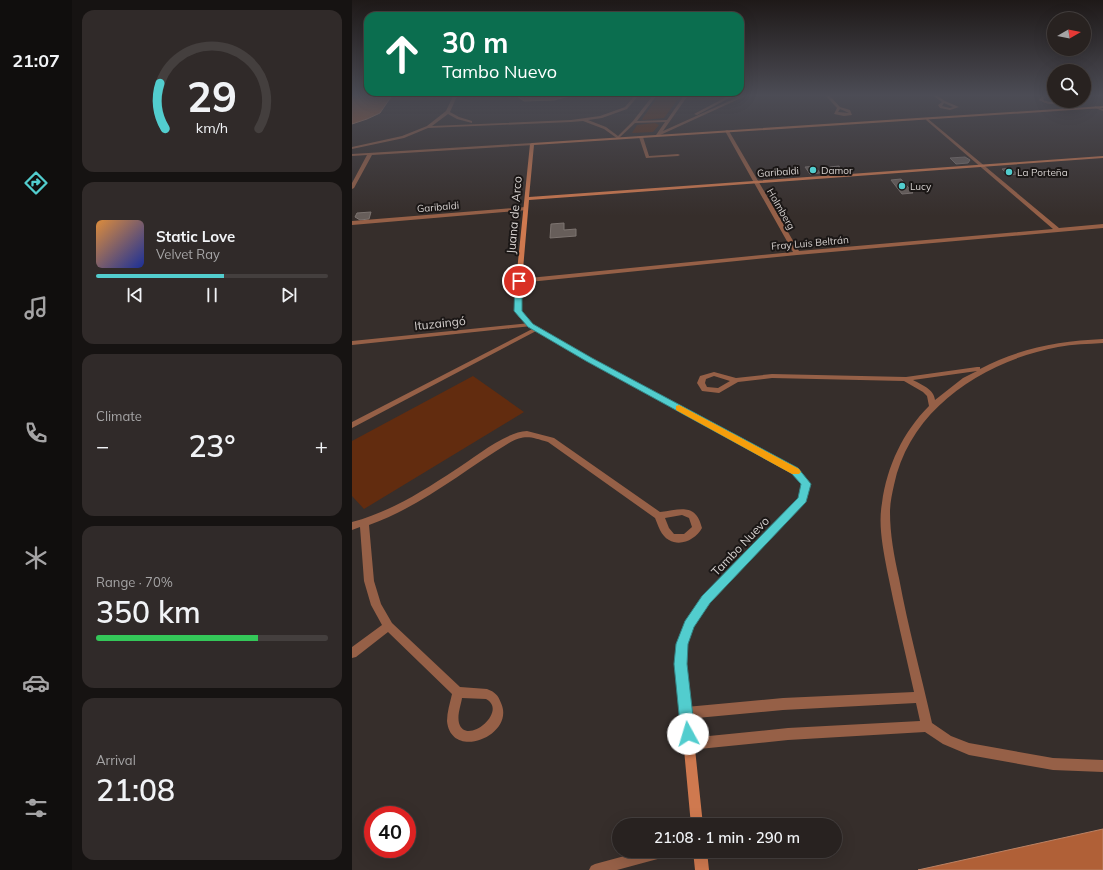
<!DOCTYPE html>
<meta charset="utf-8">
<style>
:root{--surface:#282220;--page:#302a29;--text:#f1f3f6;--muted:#a5a4a5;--line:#443f3e;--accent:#52cdce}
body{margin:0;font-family:Mulish,sans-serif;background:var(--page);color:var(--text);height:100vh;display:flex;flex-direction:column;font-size:15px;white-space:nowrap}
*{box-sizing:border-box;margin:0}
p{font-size:13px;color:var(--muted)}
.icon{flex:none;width:22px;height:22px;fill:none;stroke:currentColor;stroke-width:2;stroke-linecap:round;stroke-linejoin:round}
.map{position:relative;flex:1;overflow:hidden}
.sheet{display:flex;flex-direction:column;gap:10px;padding:10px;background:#161312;width:280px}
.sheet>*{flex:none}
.top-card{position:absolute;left:12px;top:12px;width:380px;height:84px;border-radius:12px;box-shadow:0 4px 16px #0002,0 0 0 1px var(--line);background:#0b6e4f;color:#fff;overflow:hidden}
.needle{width:26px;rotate:81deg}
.buttons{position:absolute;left:695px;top:12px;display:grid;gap:8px}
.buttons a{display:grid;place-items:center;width:44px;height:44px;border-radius:50%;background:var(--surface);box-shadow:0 4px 16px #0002,0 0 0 1px var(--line);font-size:20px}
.speed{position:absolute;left:12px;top:806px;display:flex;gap:8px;font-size:20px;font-weight:700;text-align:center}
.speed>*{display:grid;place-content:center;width:52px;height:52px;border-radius:50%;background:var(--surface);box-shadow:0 4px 16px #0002,0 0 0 1px var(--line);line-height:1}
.speed .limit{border:6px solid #d22;background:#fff;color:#111}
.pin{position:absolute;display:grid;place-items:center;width:34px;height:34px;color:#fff;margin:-17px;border:2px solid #fff;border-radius:50%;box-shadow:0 1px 4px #0007}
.me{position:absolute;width:44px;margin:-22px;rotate:354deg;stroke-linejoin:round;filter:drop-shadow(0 0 3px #0008)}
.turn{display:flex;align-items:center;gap:14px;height:84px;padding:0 12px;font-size:18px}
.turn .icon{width:52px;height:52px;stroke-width:2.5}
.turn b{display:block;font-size:28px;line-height:34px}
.big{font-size:30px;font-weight:600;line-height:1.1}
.sheet .tile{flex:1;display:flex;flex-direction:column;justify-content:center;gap:6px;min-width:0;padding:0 14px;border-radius:12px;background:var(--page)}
.sheet .dial{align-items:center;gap:0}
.dial svg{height:104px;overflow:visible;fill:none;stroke:var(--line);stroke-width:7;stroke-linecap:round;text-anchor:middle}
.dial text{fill:var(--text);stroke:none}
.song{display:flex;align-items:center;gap:12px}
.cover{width:48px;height:48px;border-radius:6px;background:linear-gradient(135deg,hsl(30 70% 55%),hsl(230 70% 35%))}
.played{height:4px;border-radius:2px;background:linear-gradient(90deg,var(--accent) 55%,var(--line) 55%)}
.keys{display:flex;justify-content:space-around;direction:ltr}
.heat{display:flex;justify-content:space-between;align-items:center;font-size:22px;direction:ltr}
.charge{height:6px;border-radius:3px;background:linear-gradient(90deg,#34c759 70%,var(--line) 0)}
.trip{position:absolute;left:260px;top:818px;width:230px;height:40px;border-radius:20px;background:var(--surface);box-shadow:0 4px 16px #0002,0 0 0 1px var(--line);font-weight:600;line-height:40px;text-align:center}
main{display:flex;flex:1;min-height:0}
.tabs{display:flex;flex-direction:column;width:72px;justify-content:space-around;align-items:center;background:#100e0d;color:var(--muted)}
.tabs .icon{width:28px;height:28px}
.tabs .current{color:var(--accent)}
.tabs b{font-size:18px;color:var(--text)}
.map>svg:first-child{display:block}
</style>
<main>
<nav class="tabs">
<b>21:07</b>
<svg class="icon current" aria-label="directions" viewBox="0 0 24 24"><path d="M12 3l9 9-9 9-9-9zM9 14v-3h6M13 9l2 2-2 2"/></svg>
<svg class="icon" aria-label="music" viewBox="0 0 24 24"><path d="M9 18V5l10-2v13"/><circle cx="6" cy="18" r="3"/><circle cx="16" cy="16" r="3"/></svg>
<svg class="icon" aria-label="phone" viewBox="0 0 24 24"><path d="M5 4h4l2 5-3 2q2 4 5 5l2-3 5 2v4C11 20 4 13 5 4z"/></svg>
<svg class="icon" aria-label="climate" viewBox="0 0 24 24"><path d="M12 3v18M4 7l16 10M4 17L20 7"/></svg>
<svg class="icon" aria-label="car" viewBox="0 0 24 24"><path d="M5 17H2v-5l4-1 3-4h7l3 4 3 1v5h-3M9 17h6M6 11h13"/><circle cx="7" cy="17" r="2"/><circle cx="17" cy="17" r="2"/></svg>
<svg class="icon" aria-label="filters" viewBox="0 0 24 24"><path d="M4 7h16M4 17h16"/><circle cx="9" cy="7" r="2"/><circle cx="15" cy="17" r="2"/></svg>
</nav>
<section class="sheet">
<div class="tile dial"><svg viewBox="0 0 100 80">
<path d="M14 69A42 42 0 1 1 86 69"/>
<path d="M14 69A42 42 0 0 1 10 34" stroke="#52cdce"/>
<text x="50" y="56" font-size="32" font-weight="700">29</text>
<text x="50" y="72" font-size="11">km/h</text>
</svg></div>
<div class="tile">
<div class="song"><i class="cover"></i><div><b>Static Love</b><p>Velvet Ray</p></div></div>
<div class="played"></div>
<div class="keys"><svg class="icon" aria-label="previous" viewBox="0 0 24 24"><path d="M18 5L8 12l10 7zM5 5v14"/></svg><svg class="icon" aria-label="pause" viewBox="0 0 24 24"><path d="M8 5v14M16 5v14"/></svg><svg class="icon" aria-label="next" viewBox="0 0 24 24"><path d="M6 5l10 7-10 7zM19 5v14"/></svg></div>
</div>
<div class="tile"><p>Climate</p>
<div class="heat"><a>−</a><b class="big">23°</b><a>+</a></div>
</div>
<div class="tile"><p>Range · 70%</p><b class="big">350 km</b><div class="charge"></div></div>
<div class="tile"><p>Arrival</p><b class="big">21:08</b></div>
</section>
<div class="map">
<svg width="751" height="870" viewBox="0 0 751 870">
<rect width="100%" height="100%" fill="#362e2b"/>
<path fill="#622c0f" d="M 308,94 L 330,94 L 312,118 L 291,120 L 290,119 Z
M 303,123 L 307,125 L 301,132 L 280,133 L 285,125 Z
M 121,376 L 172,412 L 12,509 L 0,496 L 0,441 Z"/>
<path fill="#b06037" stroke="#bb8264" d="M 0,94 L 41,94 L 28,113 L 15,119 L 0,124 Z
M 162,94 L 226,94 L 202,100 L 172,101 Z
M 751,829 L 751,870 L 566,870 Z"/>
<path fill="#675e5a" stroke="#7d7470" d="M 613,157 L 618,160 L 616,163 L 604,164 L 598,158 Z
M 463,166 L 468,173 L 458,174 L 453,167 Z
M 487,166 L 491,172 L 483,172 L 478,167 Z
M 658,168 L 665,174 L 656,175 L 650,169 Z
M 549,179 L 561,193 L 550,194 L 539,180 Z
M 19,212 L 17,219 L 8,220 L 3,217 L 5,213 Z
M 212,223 L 212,230 L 224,229 L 224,236 L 198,238 L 199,224 Z"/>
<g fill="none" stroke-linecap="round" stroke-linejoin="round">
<path fill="#966047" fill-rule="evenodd" d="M 289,136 L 291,137 L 297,156 L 326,154 L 328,155 L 326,156 L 294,158 L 287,137 Z
M 291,851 L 319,851 L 317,855 L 313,857 L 265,870 L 237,870 L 239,866 L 243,864 Z"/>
<path fill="#966047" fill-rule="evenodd" d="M 102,94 L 106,94 L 98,112 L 107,117 L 120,121 L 120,123 L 105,119 L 96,114 L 80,126 L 219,120 L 248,116 L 273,107 L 284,94 L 288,94 L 275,109 L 250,118 L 236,120 L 254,127 L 266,136 L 281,121 L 302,94 L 306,94 L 285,121 L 315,120 L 333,94 L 337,94 L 311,131 L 393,94 L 398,94 L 306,136 L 304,135 L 313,122 L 283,123 L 266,139 L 252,129 L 231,121 L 219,122 L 76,128 L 52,138 L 0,149 L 0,147 L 50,136 L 75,126 L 94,111 Z
M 380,94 L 385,94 L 345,115 L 342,114 Z
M 472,94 L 476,94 L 488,107 L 498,110 L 500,115 L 492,116 L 482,114 L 485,108 ZM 488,109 L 497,113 L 486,112 Z
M 579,94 L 583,94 L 593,101 L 607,107 L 598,110 L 588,108 L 586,105 L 590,102 ZM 592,103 L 601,107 L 598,108 L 590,106 Z
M 690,96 L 693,97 L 691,100 L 698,102 L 708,101 C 702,106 693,104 687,100 Z
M 743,106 L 751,109 L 751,111 L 743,108 Z
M 575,118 L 707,228 L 751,224 L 751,228 L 445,255 L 167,283 L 164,281 L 167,279 L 441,252 L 373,131 L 375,130 L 377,131 L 447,251 L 701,229 L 574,120 Z
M 180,143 L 182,143 L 182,145 L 20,155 L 2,188 L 0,189 L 0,183 L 15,155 L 0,156 L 0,154 Z
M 173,207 L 175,208 L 175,210 L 0,225 L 0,221 Z
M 178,323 L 181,325 L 180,326 L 0,345 L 0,341 Z
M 184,327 L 186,328 L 186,330 L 0,428 L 0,422 Z
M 751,339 L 751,343 C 736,344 721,344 706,347 C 632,361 558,408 542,485 C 540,494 538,503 538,512 C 538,534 542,556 547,578 C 556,627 569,674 580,723 L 599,736 L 617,743 L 701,758 L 751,760 L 751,772 L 701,770 L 617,755 L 591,744 L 573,732 L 436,740 L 337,750 L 333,748 L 331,744 L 333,740 L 337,738 L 436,728 L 568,721 L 564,703 L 431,710 L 334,719 L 330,717 L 328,713 L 330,709 L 334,707 L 431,698 L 562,692 C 553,651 543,611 535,570 C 531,548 526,525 530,503 C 535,466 551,432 577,406 L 575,396 L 571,392 L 552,381 L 420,378 L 386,382 L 367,393 L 350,391 L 345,383 L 348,376 L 362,372 L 384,378 L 420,374 L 554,377 L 625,367 L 628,367 L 628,369 C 668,348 707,341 751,339 ZM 625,371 L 611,378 L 583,400 C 582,389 570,385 561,380 ZM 362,376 L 378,381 L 366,388 L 355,387 L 353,383 L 354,379 Z
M 175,431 L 202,438 L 308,512 C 329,509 344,503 350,528 C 344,539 329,547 317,540 C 309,536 306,525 303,518 L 196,442 C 179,437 173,434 157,443 C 111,471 68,507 17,525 L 22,581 L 29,604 L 40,623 L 108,687 L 135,689 C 143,692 146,695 149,703 C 164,735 99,762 95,721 C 95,712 98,703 100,694 L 36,632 L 4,657 L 0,658 L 0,647 L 30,625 L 19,605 L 12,581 L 8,527 L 0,530 L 0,522 C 38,512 71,491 103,470 C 122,458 153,432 175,431 ZM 330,515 L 337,518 L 340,527 L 332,534 L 322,534 L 317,528 L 313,518 ZM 110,698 L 134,699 C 157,711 114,747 107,723 C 105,715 109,705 110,698 Z"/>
<path fill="#cf794f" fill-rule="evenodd" d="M 751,106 L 751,108 L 182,145 L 177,197 L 751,156 L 751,158 L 177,200 L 170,281 L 169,311 C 179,328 207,339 223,349 C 296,391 371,429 445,468 L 458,484 L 454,501 L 358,603 L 341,627 L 335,644 L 334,663 L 351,825 L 339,825 L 324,663 L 325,644 L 332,625 L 350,597 L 447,498 L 450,485 L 439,472 L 235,361 L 182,330 L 167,317 L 163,311 L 164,281 L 178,144 L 180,143 Z
M 341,851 L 355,851 L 357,870 L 343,870 Z"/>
</g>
<linearGradient id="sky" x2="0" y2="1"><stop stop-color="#1e1918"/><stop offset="0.44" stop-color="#4c4c55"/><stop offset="1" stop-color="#4c4c55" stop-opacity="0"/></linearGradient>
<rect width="751" height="216" fill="url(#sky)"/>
<path fill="#52cdce" stroke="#358586" d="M 167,279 L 170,281 L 170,311 L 181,324 L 240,358 L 446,468 L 459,484 L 454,502 L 358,603 L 342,627 L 336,644 L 335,664 L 343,734 L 341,738 L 336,740 L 331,738 L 329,734 L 322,664 L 324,644 L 333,621 L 350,596 L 446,498 L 449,484 L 439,473 L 234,361 L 176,327 L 162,311 L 163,281 Z"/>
<path fill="#f59e0b" d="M 327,405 L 447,469 L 449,472 L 447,474 L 440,474 L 324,410 L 324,406 Z"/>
<g fill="#52cdce" stroke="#1b1716" stroke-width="1.5">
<circle cx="461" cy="170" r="4"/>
<circle cx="657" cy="172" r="4"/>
<circle cx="550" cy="186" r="4"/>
</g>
<g text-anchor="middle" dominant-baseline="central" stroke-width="4" stroke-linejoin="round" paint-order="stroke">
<g font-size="10" fill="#d5d0ce" stroke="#1b1716" text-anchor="start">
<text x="469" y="170">Damor</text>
<text x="665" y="172">La Porteña</text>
<text x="558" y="186">Lucy</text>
</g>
<g font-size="10" fill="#d5d0ce" stroke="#1b1716">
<text transform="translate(426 172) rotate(-4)">Garibaldi</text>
<text transform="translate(86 207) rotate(-5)">Garibaldi</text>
<text transform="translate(429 209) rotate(60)">Holmberg</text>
<text transform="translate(458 243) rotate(-5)">Fray Luis Beltrán</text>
</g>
<g font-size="12" fill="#d5d0ce" stroke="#1b1716">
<text transform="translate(162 215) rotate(-85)">Juana de Arco</text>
<text transform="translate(88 323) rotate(-6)">Ituzaingó</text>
<text transform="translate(388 546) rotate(-46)">Tambo Nuevo</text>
</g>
</g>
</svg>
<div class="buttons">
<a><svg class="needle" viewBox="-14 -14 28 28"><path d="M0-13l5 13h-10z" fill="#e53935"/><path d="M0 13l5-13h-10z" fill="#a5a4a5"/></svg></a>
<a><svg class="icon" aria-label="search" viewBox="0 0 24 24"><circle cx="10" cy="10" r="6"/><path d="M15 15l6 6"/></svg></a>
</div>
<div class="speed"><div class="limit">40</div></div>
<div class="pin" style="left:167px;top:281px;background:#d93025"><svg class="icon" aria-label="arrive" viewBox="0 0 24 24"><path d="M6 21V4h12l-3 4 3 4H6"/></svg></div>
<svg class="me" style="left:336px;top:734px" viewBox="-20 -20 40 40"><circle r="19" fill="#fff"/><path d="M0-13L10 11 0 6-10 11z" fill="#52cdce"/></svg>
<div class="trip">21:08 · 1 min · 290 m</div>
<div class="top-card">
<div class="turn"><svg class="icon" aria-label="ahead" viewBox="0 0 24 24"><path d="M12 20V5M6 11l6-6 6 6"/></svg><div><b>30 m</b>Tambo Nuevo</div></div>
</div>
</div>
</main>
